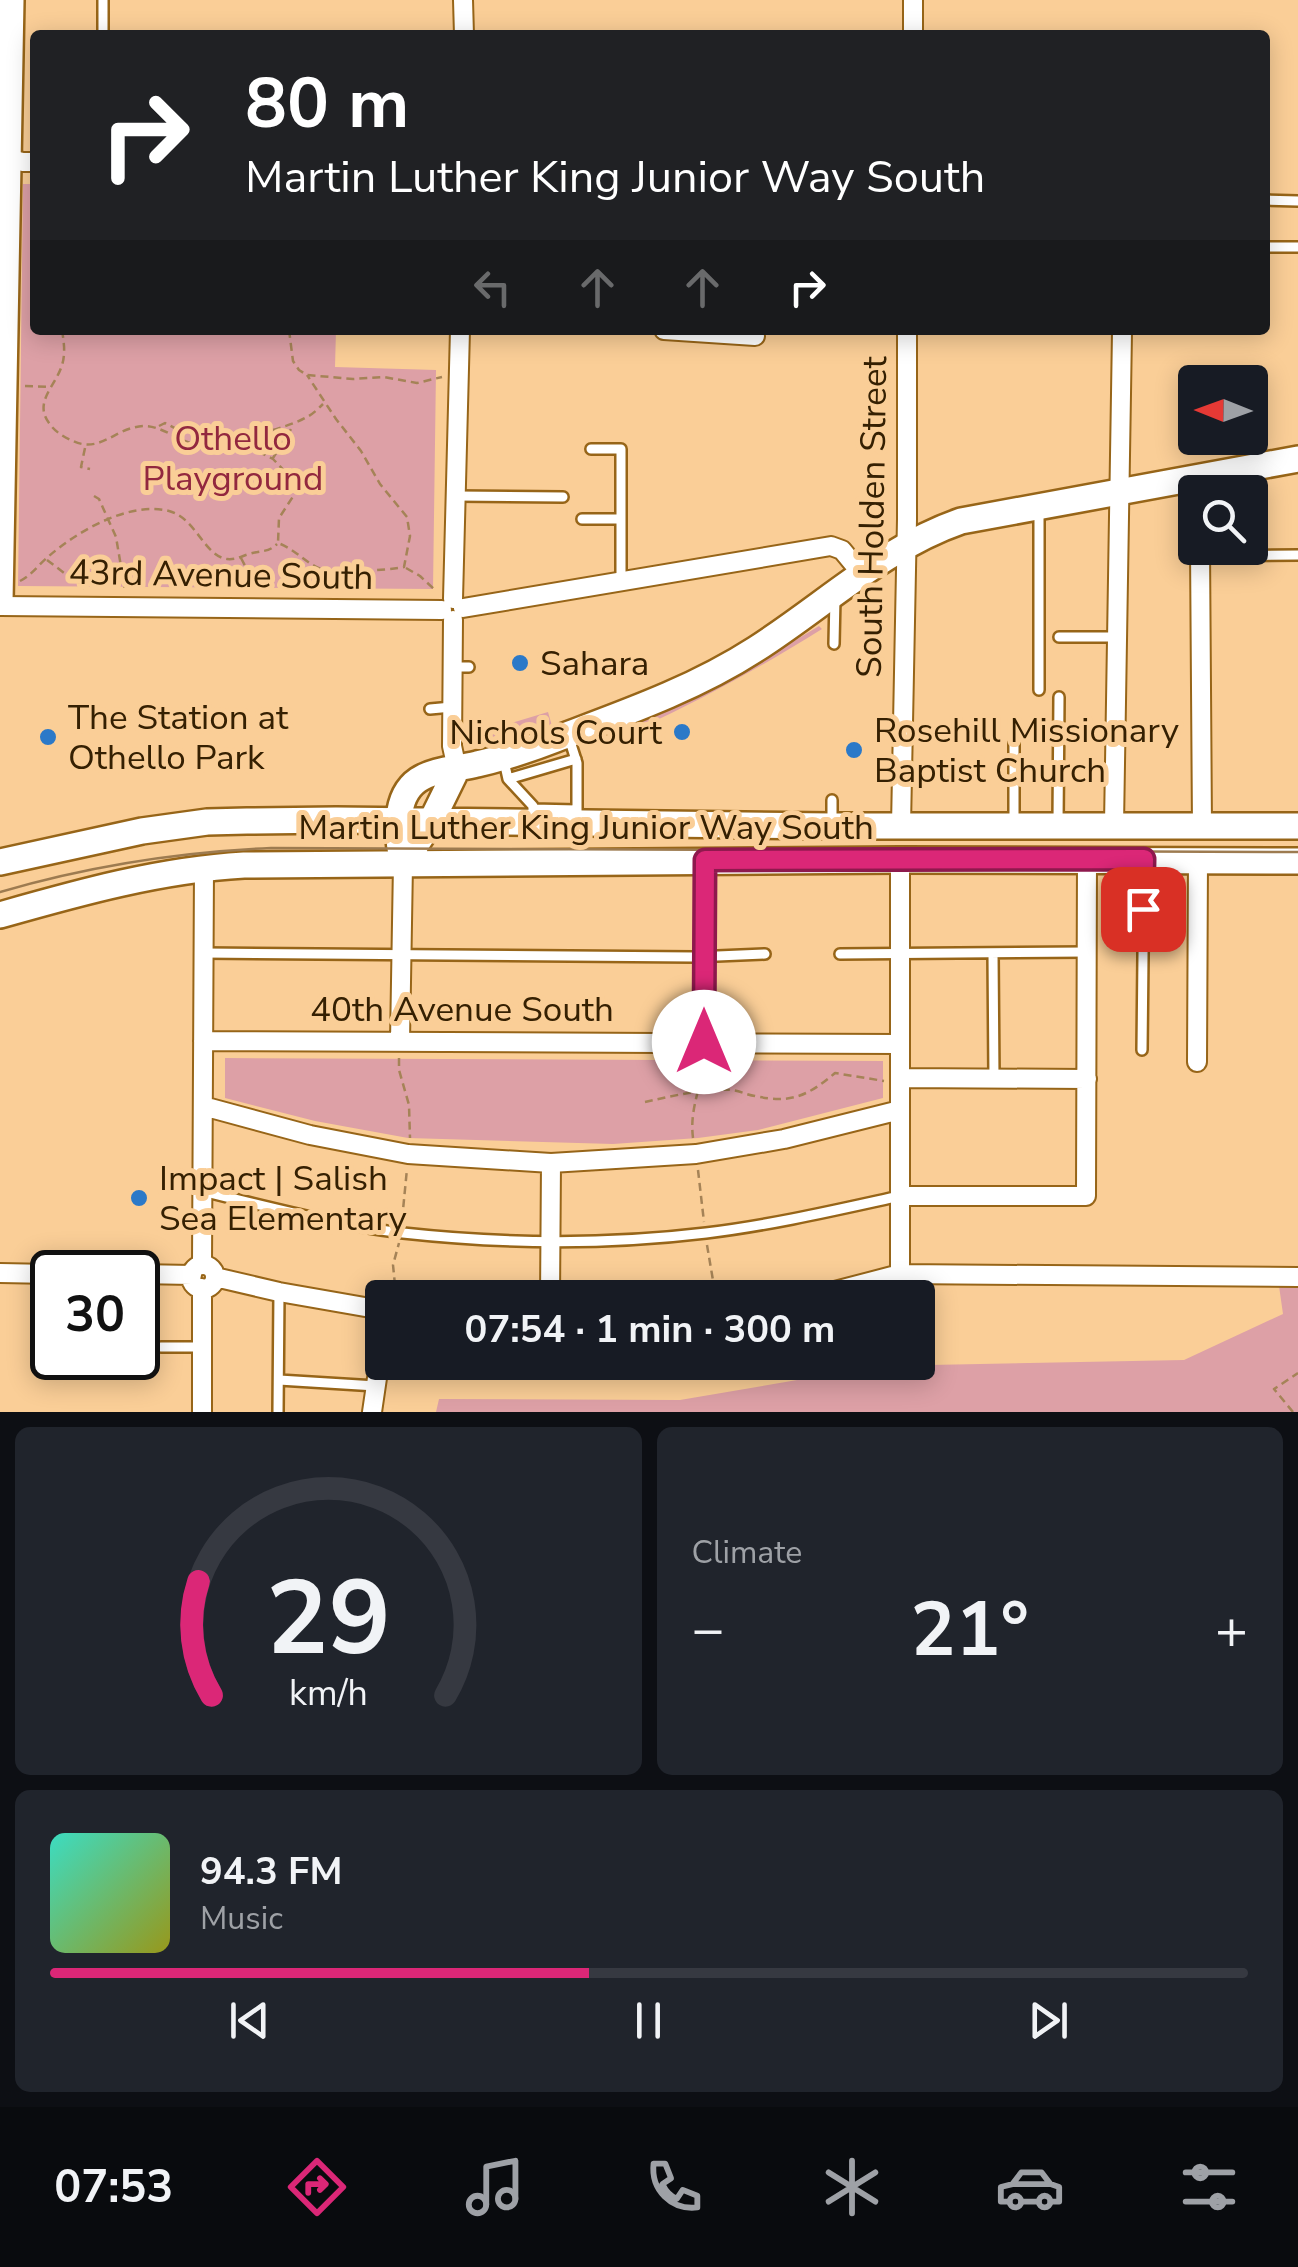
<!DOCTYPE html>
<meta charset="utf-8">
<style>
:root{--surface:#171b24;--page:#20242c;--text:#f1f3f6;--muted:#9ea1a6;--line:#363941;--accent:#db2777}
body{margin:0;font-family:"Nunito Sans",sans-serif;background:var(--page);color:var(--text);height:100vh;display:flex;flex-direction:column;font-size:38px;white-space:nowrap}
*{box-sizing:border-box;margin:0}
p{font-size:32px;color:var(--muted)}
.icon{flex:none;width:55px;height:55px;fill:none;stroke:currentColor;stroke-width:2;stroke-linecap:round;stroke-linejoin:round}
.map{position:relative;height:1412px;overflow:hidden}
.details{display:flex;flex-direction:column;gap:15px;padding:15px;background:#0d0f14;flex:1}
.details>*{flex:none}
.guide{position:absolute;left:30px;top:30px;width:1240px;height:305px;border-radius:10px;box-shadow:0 5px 25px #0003;background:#202124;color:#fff;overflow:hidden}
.needle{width:65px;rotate:271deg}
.controls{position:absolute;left:1178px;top:365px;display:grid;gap:20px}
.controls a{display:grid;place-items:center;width:90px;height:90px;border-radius:10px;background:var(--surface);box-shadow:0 5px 25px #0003;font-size:50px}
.speed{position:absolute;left:30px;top:1250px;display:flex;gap:20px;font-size:50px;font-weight:700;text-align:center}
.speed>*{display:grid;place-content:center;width:130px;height:130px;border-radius:50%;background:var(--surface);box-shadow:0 5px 25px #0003;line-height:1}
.speed .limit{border:5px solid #111;border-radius:15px;background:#fff;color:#111}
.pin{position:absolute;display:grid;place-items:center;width:85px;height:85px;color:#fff;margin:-42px;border-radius:20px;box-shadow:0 5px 15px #0006}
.me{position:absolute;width:110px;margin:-55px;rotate:0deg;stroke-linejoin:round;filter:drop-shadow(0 0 8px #0008)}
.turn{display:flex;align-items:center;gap:35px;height:210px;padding:0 50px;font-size:45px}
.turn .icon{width:130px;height:130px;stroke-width:2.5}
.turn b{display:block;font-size:70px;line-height:85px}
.lanes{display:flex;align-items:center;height:95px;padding:0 50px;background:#0003;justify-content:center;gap:50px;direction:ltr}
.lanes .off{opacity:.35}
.big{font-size:75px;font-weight:700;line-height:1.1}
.details .widget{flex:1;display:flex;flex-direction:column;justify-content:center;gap:15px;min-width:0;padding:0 35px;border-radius:15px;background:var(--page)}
.details .dial{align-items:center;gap:0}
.dial svg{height:260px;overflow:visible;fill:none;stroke:var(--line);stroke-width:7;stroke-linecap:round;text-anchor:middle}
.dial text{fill:var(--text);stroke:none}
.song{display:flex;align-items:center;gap:30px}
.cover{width:120px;height:120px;border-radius:15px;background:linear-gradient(135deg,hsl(170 70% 55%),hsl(60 70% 35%))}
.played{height:10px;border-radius:5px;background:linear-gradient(90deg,var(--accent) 45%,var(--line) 45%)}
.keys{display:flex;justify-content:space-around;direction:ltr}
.heat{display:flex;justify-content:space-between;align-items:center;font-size:55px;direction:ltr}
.details .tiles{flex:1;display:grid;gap:15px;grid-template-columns:1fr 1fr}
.widget:last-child{grid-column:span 2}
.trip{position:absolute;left:365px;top:1280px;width:570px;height:100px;border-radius:10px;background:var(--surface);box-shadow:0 5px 25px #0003;font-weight:700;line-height:100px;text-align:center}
.menu{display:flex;height:160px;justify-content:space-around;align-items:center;background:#090b0e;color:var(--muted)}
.menu .icon{width:70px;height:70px}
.menu .active{color:var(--accent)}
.menu b{font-size:45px;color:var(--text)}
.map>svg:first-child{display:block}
</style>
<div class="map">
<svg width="1298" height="1412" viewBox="0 0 1298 1412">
<rect width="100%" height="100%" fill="#face97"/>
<path fill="#dda0a6" d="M 23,184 L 35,184 L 35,330 L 336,330 L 335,367 L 436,370 L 433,589 L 18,586 Z
M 819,626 L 822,629 C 763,666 703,699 640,728 L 639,723 L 739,674 Z
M 548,712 L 552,726 L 511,740 L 470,745 L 475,734 Z
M 225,1058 L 883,1061 L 883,1098 L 758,1130 L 698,1138 L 613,1144 L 408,1138 L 315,1121 L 225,1098 Z
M 1298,1285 L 1298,1412 L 436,1412 L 439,1399 L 680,1400 L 879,1366 L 1184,1360 L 1283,1314 L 1279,1286 Z"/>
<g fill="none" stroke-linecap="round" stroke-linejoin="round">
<g stroke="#976518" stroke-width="14">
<path id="lane" d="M 103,35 L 103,0
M 1265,200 L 1298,201
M 1265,247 L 1298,247
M 591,449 L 621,449 L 621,582
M 456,496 L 563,497
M 582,519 L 621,519
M 1201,556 L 1298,555
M 1059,637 L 1116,637
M 834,644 L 835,597
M 453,667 L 469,667
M 1039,690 L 1039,508
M 430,709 L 452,707
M 569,738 L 577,763 L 577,821
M 504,761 L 508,779 L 533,806 L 533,820
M 508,779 L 576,759
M 533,809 L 577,810
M 832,822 L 832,800
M 1014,823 L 1014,744
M 1058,823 L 1059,697
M 204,953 L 694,957 L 765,954
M 993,953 L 994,1078
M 840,954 L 1087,952
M 1142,1050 L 1144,863
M 202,1191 C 269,1207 335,1225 403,1233 C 504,1244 606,1245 706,1233 C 772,1225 836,1210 900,1196
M 161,1347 L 202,1347
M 279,1380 L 376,1386
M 278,1412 L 279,1292"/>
</g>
<g stroke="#976518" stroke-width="22">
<path id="street" d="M 463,0 L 464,35
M 913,35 L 913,0
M 0,157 L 23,162 L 35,162
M 664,330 L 755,336
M 1200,548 L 1202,827
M 453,599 L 460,330
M 0,606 L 442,610
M 463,608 L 831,546 L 842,550 L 861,573
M 453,620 L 452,746 L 457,769
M 1114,825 L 1122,332
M 901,826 L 907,519 L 907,330
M 203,1041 L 900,1044
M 400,1041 L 403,864
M 704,1042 L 705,861
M 1197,1062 L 1198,860
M 900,1078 L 1087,1079
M 203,1106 L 310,1135 L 408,1154 L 551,1163 L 696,1154 L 784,1139 L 900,1110
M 900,1196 L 1086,1196 L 1087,860
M 202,1265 L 204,868
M191 1277a12 12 0 1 1 24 0a12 12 0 1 1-24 0Z
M 0,1273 L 52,1274
M 138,1274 L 192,1275
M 900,1274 L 900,860
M 215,1277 L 279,1292 L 382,1310
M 550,1298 L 551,1163
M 808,1298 L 900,1274 L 1298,1277
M 202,1412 L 202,1288
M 372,1412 L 382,1344"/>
</g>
<g stroke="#976518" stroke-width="30">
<path id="secondary" d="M 0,602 L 11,0
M 0,862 L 142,831 L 207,822 L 247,821 L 336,820 L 832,826 L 1298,826
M 403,864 C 397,838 393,797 418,780 C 434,769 458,769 477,764 C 504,758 530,749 556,739 C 625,713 694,689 756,649 C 825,605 883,548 961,521 L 1298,459
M 403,864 L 431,822 L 457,769
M 0,915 C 81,892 160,870 244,865 L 900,860 L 1298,861"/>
</g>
<path stroke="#a58357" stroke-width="2.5" stroke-dasharray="8 5" stroke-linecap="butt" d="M 62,330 C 64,343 66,355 61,368 C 54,387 34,403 49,423 C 55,432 64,437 73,441 C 101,454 115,427 144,426 C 162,426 177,440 194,444 C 213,448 288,428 305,418 C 312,415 318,409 323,404
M 289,330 L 293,361 L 299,370 L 307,375 L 353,379 L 384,377 L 417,383 L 442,377
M 25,386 L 51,387
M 159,426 L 165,423 L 182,432 L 193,431
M 235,440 L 273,459 L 296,483 L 294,495 L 279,518 L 278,543 C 295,549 305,563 321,569 C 336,574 388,570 404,567 L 410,536 L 407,517 L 380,484 L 361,451 L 336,419 L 307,375
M 85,448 L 81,467 L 90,469
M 273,458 L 293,426
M 94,496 L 99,499 L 116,537 L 125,590
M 241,558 L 252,579 L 255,591
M 47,560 L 88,591
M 406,568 L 420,576 L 435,590
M 20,581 C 32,575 39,564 49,556 C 78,531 129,501 169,511 C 196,518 204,556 227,559 C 236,560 242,556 249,554 C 261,550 268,553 277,544
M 399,1058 L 399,1070 L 409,1105 L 410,1138
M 645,1102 C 673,1096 703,1088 732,1090 C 740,1091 747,1095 755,1096 C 790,1104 808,1096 835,1073 L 884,1081
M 693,1138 C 689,1106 703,1088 702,1058
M 698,1170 L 704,1222
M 402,1220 L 407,1169
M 707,1245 L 716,1298
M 392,1298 L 395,1285 L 393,1265 L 399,1243
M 1293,1412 L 1274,1389 L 1298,1373"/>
<use href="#lane" stroke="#fff" stroke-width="9"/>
<use href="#street" stroke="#fff" stroke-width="18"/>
<use href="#secondary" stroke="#fff" stroke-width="25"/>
<path stroke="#9d7b50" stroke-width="2.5" d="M 0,892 C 89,866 178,852 271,848 L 1298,852"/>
</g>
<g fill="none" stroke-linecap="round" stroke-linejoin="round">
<g stroke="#8e194d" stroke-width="25">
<path id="route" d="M 704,1042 L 705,860 L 1144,859 L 1143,909"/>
</g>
<use href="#route" stroke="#db2777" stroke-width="18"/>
</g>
<g fill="#2b79c8" stroke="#face97" stroke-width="4">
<circle cx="520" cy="663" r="10"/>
<circle cx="682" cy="732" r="10"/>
<circle cx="48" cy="737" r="10"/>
<circle cx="854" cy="750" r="10"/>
<circle cx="139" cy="1198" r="10"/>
</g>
<g text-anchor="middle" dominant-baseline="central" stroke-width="10" stroke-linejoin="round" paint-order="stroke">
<g font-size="35" fill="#92283f" stroke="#face97">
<text x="233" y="438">Othello<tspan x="233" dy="40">Playground</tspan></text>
</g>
<g font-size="35" fill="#352002" stroke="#face97">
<text transform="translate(872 517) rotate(-89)">South Holden Street</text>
<text transform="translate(221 575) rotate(1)">43rd Avenue South</text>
<text x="586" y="827">Martin Luther King Junior Way South</text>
<text x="462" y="1009">40th Avenue South</text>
</g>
<g font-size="35" fill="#352002" stroke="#face97" text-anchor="start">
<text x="540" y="663">Sahara</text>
<text x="68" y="717">The Station at<tspan x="68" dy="40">Othello Park</tspan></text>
<text x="874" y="730">Rosehill Missionary<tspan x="874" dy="40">Baptist Church</tspan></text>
<text x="662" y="732" text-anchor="end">Nichols Court</text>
<text x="159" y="1178">Impact | Salish<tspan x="159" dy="40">Sea Elementary</tspan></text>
</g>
</g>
</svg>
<div class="controls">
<a><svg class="needle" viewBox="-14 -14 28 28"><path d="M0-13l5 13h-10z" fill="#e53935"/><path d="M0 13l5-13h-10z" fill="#9ea1a6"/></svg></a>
<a><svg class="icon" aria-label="search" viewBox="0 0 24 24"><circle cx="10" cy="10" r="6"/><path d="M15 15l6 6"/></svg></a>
</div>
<div class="speed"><div class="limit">30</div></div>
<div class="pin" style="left:1143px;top:909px;background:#d93025"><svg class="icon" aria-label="arrive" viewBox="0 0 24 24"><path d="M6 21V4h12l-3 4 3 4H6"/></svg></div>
<svg class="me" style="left:704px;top:1042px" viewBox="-20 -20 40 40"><circle r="19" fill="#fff"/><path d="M0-13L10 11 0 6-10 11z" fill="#db2777"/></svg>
<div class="trip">07:54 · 1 min · 300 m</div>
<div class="guide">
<div class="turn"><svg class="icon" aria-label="right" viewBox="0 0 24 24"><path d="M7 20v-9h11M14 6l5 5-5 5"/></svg><div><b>80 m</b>Martin Luther King Junior Way South</div></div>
<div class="lanes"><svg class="icon off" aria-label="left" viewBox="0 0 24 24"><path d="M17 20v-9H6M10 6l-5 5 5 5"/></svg><svg class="icon off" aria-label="ahead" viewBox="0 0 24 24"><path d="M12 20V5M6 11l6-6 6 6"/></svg><svg class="icon off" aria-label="ahead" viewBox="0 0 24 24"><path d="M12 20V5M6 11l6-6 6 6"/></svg><svg class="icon" aria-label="right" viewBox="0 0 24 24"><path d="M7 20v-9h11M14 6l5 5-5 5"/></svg></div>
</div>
</div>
<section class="details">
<div class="tiles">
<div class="widget dial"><svg viewBox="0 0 100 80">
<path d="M14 69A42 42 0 1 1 86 69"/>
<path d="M14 69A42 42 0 0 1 10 34" stroke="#db2777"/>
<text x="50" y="56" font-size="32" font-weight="700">29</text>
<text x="50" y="72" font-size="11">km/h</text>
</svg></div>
<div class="widget"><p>Climate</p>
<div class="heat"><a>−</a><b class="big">21°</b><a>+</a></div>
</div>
<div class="widget">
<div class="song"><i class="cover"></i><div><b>94.3 FM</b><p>Music</p></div></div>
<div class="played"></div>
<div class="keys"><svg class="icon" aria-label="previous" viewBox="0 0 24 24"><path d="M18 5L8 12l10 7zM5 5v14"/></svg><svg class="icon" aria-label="pause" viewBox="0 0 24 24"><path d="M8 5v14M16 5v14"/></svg><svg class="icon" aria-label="next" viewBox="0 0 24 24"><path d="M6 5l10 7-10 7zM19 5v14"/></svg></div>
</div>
</div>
</section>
<nav class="menu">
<b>07:53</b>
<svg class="icon active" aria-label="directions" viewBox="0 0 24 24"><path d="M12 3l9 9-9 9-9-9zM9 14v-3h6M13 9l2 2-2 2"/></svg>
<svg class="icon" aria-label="music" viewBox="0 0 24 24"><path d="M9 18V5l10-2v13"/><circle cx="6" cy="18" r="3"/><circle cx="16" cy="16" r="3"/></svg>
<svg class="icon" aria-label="phone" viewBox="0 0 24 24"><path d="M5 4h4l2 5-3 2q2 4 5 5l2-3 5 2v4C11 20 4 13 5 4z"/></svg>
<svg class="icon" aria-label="climate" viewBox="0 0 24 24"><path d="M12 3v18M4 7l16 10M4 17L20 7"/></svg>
<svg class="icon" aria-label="car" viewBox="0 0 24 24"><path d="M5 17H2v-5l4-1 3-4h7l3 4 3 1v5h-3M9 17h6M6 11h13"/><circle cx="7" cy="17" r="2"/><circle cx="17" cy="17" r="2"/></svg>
<svg class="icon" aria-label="filters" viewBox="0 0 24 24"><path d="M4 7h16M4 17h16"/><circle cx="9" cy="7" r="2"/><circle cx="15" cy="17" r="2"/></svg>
</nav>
